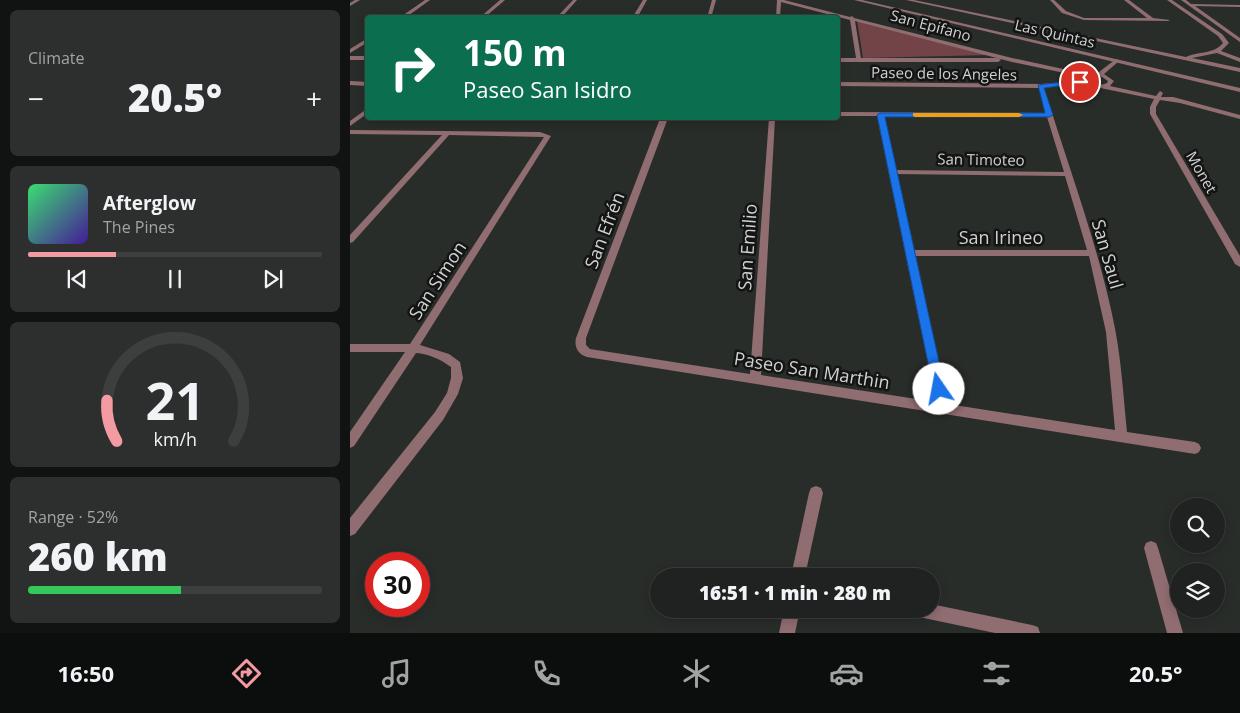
<!DOCTYPE html>
<meta charset="utf-8">
<style>
:root{--surface:#1f2220;--page:#2c2f2d;--text:#f1f3f6;--muted:#a1a4a5;--line:#3c3f3e;--accent:#f49aa2}
body{margin:0;font-family:"Open Sans",sans-serif;background:var(--page);color:var(--text);height:100vh;display:flex;flex-direction:column;font-size:19px;white-space:nowrap}
*{box-sizing:border-box;margin:0}
p{font-size:16px;color:var(--muted)}
.icon{flex:none;width:28px;height:28px;fill:none;stroke:currentColor;stroke-width:2;stroke-linecap:round;stroke-linejoin:round}
.map{position:relative;flex:1;overflow:hidden}
.side{display:flex;flex-direction:column;gap:10px;padding:10px;background:#111312;width:350px}
.side>*{flex:none}
.banner{position:absolute;left:15px;top:15px;width:475px;height:105px;border-radius:5px;box-shadow:0 2px 12px #0003,0 0 0 1px var(--line);background:#0b6e4f;color:#fff;overflow:hidden}
.buttons{position:absolute;left:820px;top:498px;display:grid;gap:10px}
.buttons a{display:grid;place-items:center;width:55px;height:55px;border-radius:50%;background:var(--surface);box-shadow:0 2px 12px #0003,0 0 0 1px var(--line);font-size:25px}
.speed{position:absolute;left:15px;top:552px;display:flex;gap:10px;font-size:25px;font-weight:700;text-align:center}
.speed>*{display:grid;place-content:center;width:65px;height:65px;border-radius:50%;background:var(--surface);box-shadow:0 2px 12px #0003,0 0 0 1px var(--line);line-height:1}
.speed .limit{border:8px solid #d22;background:#fff;color:#111}
.pin{position:absolute;display:grid;place-items:center;width:42px;height:42px;color:#fff;margin:-21px;border:2px solid #fff;border-radius:50%;box-shadow:0 1px 5px #0007}
.me{position:absolute;width:55px;margin:-28px;rotate:348deg;stroke-linejoin:round;filter:drop-shadow(0 0 4px #0008)}
.turn{display:flex;align-items:center;gap:18px;height:105px;padding:0 15px;font-size:22px}
.turn .icon{width:65px;height:65px;stroke-width:2.5}
.turn b{display:block;font-size:35px;line-height:42px}
.big{font-size:38px;font-weight:800;line-height:1.1}
.side .tile{flex:1;display:flex;flex-direction:column;justify-content:center;gap:8px;min-width:0;padding:0 18px;border-radius:8px;background:var(--page)}
.side .dial{align-items:center;gap:0}
.dial svg{height:130px;overflow:visible;fill:none;stroke:var(--line);stroke-width:7;stroke-linecap:round;text-anchor:middle}
.dial text{fill:var(--text);stroke:none}
.song{display:flex;align-items:center;gap:15px}
.cover{width:60px;height:60px;border-radius:8px;background:linear-gradient(135deg,hsl(140 70% 55%),hsl(260 70% 35%))}
.played{height:5px;border-radius:2px;background:linear-gradient(90deg,var(--accent) 30%,var(--line) 30%)}
.keys{display:flex;justify-content:space-around;direction:ltr}
.heat{display:flex;justify-content:space-between;align-items:center;font-size:28px;direction:ltr}
.charge{height:8px;border-radius:4px;background:linear-gradient(90deg,#34c759 52%,var(--line) 0)}
.trip{position:absolute;left:300px;top:568px;width:290px;height:50px;border-radius:25px;background:var(--surface);box-shadow:0 2px 12px #0003,0 0 0 1px var(--line);font-weight:800;line-height:50px;text-align:center}
.tabs{display:flex;height:80px;justify-content:space-around;align-items:center;background:#0c0e0d;color:var(--muted)}
.tabs .icon{width:35px;height:35px}
.tabs .current{color:var(--accent)}
.tabs b{font-size:22px;color:var(--text)}
main{display:flex;flex:1;min-height:0}
.map>svg:first-child{display:block}
</style>
<main>
<section class="side">
<div class="tile"><p>Climate</p>
<div class="heat"><a>−</a><b class="big">20.5°</b><a>+</a></div>
</div>
<div class="tile">
<div class="song"><i class="cover"></i><div><b>Afterglow</b><p>The Pines</p></div></div>
<div class="played"></div>
<div class="keys"><svg class="icon" aria-label="previous" viewBox="0 0 24 24"><path d="M18 5L8 12l10 7zM5 5v14"/></svg><svg class="icon" aria-label="pause" viewBox="0 0 24 24"><path d="M8 5v14M16 5v14"/></svg><svg class="icon" aria-label="next" viewBox="0 0 24 24"><path d="M6 5l10 7-10 7zM19 5v14"/></svg></div>
</div>
<div class="tile dial"><svg viewBox="0 0 100 80">
<path d="M14 69A42 42 0 1 1 86 69"/>
<path d="M14 69A42 42 0 0 1 8 44" stroke="#f49aa2"/>
<text x="50" y="56" font-size="32" font-weight="700">21</text>
<text x="50" y="72" font-size="11">km/h</text>
</svg></div>
<div class="tile"><p>Range · 52%</p><b class="big">260 km</b><div class="charge"></div></div>
</section>
<div class="map">
<svg width="890" height="633" viewBox="0 0 890 633">
<rect width="100%" height="100%" fill="#292d2a"/>
<path fill="#724448" d="M 507,20 L 641,55 L 513,58 Z"/>
<g fill="none" stroke-linecap="round" stroke-linejoin="round">
<path fill="#906d70" fill-rule="evenodd" d="M 5,0 L 10,0 L 0,6 L 0,3 Z
M 75,0 L 80,0 L 55,18 L 49,18 Z
M 150,0 L 155,0 L 134,18 L 129,18 Z
M 223,0 L 227,0 L 211,18 L 206,18 Z
M 293,0 L 297,0 L 287,18 L 282,18 Z
M 362,0 L 366,0 L 361,18 L 357,18 Z
M 427,0 L 434,0 L 500,17 L 502,16 L 504,18 L 662,58 L 727,72 L 736,71 L 749,72 L 766,59 L 768,60 L 768,62 L 754,74 L 764,81 L 760,86 L 806,96 L 810,91 L 813,93 L 811,97 L 823,97 L 890,115 L 890,119 L 830,103 L 810,100 L 806,107 L 806,114 L 890,256 L 890,267 L 885,264 L 800,114 L 800,107 L 804,99 L 731,84 L 694,87 C 717,163 745,236 762,314 C 771,353 773,392 777,432 L 845,442 L 849,444 L 851,448 L 849,452 L 845,454 L 237,357 C 228,354 224,347 226,338 L 309,121 L 312,118 L 318,118 L 236,338 L 236,345 L 240,349 L 400,374 L 419,118 L 425,118 L 411,375 L 586,402 L 527,116 L 488,116 L 488,112 L 696,113 L 689,88 L 488,86 L 488,82 L 691,84 L 726,81 L 723,78 L 724,75 L 662,62 L 505,21 L 511,58 L 648,58 L 651,60 L 648,62 L 488,62 L 488,58 L 506,58 L 500,20 L 431,2 L 430,18 L 426,18 ZM 741,74 L 752,77 L 758,81 L 757,83 C 748,87 737,83 729,78 L 730,75 ZM 533,116 L 697,117 L 714,172 L 545,170 ZM 546,174 L 715,176 L 737,250 L 563,250 ZM 565,256 L 739,256 L 756,332 L 765,430 L 598,404 Z
M 556,0 L 564,0 L 836,57 C 848,51 863,55 873,43 L 868,36 L 817,0 L 822,0 L 872,34 L 879,43 L 871,51 L 890,58 L 890,62 L 867,53 L 842,58 L 890,68 L 890,72 Z
M 700,0 L 704,0 L 716,11 L 734,18 L 797,18 L 774,0 L 779,0 L 803,18 L 820,20 L 818,21 L 734,20 L 712,13 Z
M 831,0 L 836,0 L 841,4 L 890,5 L 890,7 L 845,6 L 890,38 L 890,42 Z
M 18,38 L 18,42 L 0,53 L 0,49 Z
M 0,56 L 18,56 L 18,60 L 0,60 Z
M 0,81 L 18,82 L 18,86 L 0,85 Z
M 18,108 L 18,113 L 0,126 L 0,121 Z
M 0,130 L 190,132 L 201,136 L 70,345 L 99,354 L 110,362 L 113,378 L 108,394 L 93,420 L 5,534 L 0,536 L 0,518 L 85,412 L 97,393 L 101,378 L 101,367 C 90,359 79,354 66,353 L 4,446 L 0,448 L 0,432 L 55,352 L 0,352 L 0,344 L 60,344 L 194,137 L 99,135 L 3,242 L 0,243 L 0,235 L 92,135 L 0,134 Z
M 466,486 L 471,488 L 473,493 L 455,576 L 441,576 L 459,493 L 461,488 Z
M 801,541 L 806,543 L 808,548 L 833,633 L 817,633 L 794,548 L 796,543 Z
M 581,604 L 682,625 L 688,627 L 690,633 L 645,633 L 569,617 L 564,614 L 561,609 L 581,609 Z
M 434,609 L 450,609 L 445,633 L 429,633 Z"/>
<path fill="#906d70" fill-rule="evenodd" d="M 504,0 L 512,0 L 890,88 L 890,92 Z"/>
</g>
<path fill="#1a73e8" stroke="#114b97" d="M 730,80 L 733,82 L 732,83 L 694,88 L 703,115 L 699,117 L 535,117 L 595,389 L 593,392 L 589,394 L 584,392 L 527,115 L 530,113 L 695,113 L 688,85 Z"/>
<path fill="#f59e0b" d="M 563,113 L 669,113 L 673,115 L 669,117 L 565,117 L 563,116 Z"/>
<g text-anchor="middle" dominant-baseline="central" stroke-width="5" stroke-linejoin="round" paint-order="stroke">
<g font-size="15" fill="#cfd2d0" stroke="#131413">
<text transform="translate(581 25) rotate(15)">San Epifano</text>
<text transform="translate(705 33) rotate(13)">Las Quintas</text>
<text transform="translate(594 73) rotate(1)">Paseo de los Angeles</text>
<text transform="translate(631 159) rotate(1)">San Timoteo</text>
<text transform="translate(852 172) rotate(60)">Monet</text>
</g>
<g font-size="18" fill="#cfd2d0" stroke="#131413">
<text transform="translate(254 230) rotate(-69)">San Efrén</text>
<text x="651" y="237">San Irineo</text>
<text transform="translate(397 247) rotate(-86)">San Emilio</text>
<text transform="translate(758 254) rotate(74)">San Saul</text>
<text transform="translate(87 280) rotate(-57)">San Simon</text>
<text transform="translate(462 370) rotate(9)">Paseo San Marthin</text>
</g>
</g>
</svg>
<div class="buttons">
<a><svg class="icon" aria-label="search" viewBox="0 0 24 24"><circle cx="10" cy="10" r="6"/><path d="M15 15l6 6"/></svg></a>
<a><svg class="icon" aria-label="layers" viewBox="0 0 24 24"><path d="M12 4l9 5-9 5-9-5zM3 14l9 5 9-5"/></svg></a>
</div>
<div class="speed"><div class="limit">30</div></div>
<div class="pin" style="left:730px;top:82px;background:#d93025"><svg class="icon" aria-label="arrive" viewBox="0 0 24 24"><path d="M6 21V4h12l-3 4 3 4H6"/></svg></div>
<svg class="me" style="left:589px;top:389px" viewBox="-20 -20 40 40"><circle r="19" fill="#fff"/><path d="M0-13L10 11 0 6-10 11z" fill="#1a73e8"/></svg>
<div class="trip">16:51 · 1 min · 280 m</div>
<div class="banner">
<div class="turn"><svg class="icon" aria-label="right" viewBox="0 0 24 24"><path d="M7 20v-9h11M14 6l5 5-5 5"/></svg><div><b>150 m</b>Paseo San Isidro</div></div>
</div>
</div>
</main>
<nav class="tabs">
<b>16:50</b>
<svg class="icon current" aria-label="directions" viewBox="0 0 24 24"><path d="M12 3l9 9-9 9-9-9zM9 14v-3h6M13 9l2 2-2 2"/></svg>
<svg class="icon" aria-label="music" viewBox="0 0 24 24"><path d="M9 18V5l10-2v13"/><circle cx="6" cy="18" r="3"/><circle cx="16" cy="16" r="3"/></svg>
<svg class="icon" aria-label="phone" viewBox="0 0 24 24"><path d="M5 4h4l2 5-3 2q2 4 5 5l2-3 5 2v4C11 20 4 13 5 4z"/></svg>
<svg class="icon" aria-label="climate" viewBox="0 0 24 24"><path d="M12 3v18M4 7l16 10M4 17L20 7"/></svg>
<svg class="icon" aria-label="car" viewBox="0 0 24 24"><path d="M5 17H2v-5l4-1 3-4h7l3 4 3 1v5h-3M9 17h6M6 11h13"/><circle cx="7" cy="17" r="2"/><circle cx="17" cy="17" r="2"/></svg>
<svg class="icon" aria-label="filters" viewBox="0 0 24 24"><path d="M4 7h16M4 17h16"/><circle cx="9" cy="7" r="2"/><circle cx="15" cy="17" r="2"/></svg>
<b>20.5°</b>
</nav>
